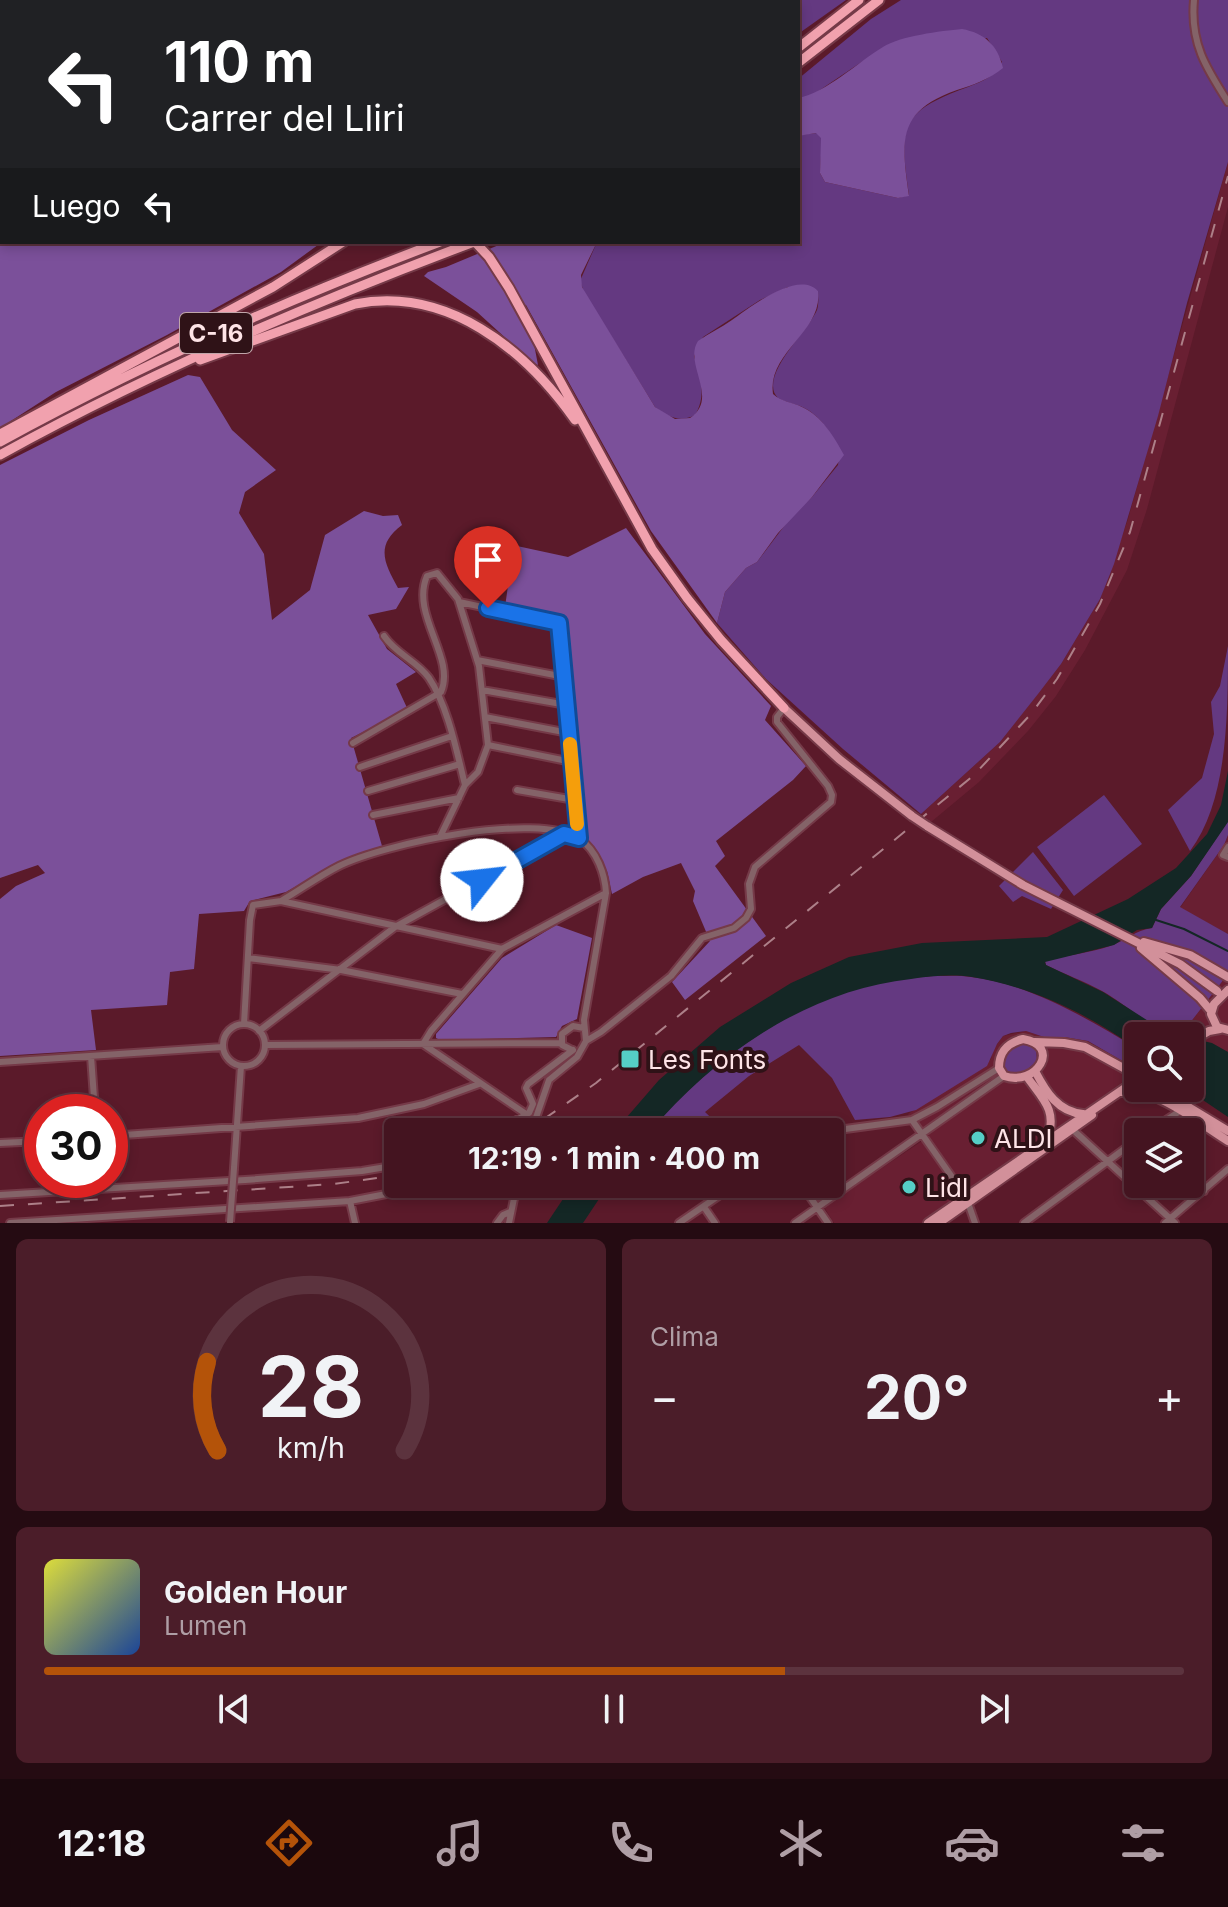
<!DOCTYPE html>
<html lang="es">
<meta charset="utf-8">
<style>
:root{--surface:#441420;--page:#4b1d29;--text:#f1f3f6;--muted:#af9ea5;--line:#5c333e;--accent:#b45309}
body{margin:0;font-family:Inter,sans-serif;background:var(--page);color:var(--text);height:100vh;display:flex;flex-direction:column;font-size:30px;white-space:nowrap}
*{box-sizing:border-box;margin:0}
p{font-size:26px;color:var(--muted)}
.icon{flex:none;width:44px;height:44px;fill:none;stroke:currentColor;stroke-width:2;stroke-linecap:round;stroke-linejoin:round}
.map{position:relative;height:1223px;overflow:hidden}
.details{display:flex;flex-direction:column;gap:16px;padding:16px;background:#250b12;flex:1}
.details>*{flex:none}
.banner{position:absolute;left:0px;top:0px;width:800px;height:244px;box-shadow:0 4px 12px #0003,0 0 0 2px var(--line);background:#202124;color:#fff;overflow:hidden}
.tools{position:absolute;left:1124px;top:1022px;display:grid;gap:16px}
.tools a{display:grid;place-items:center;width:80px;height:80px;border-radius:8px;background:var(--surface);box-shadow:0 4px 12px #0003,0 0 0 2px var(--line);font-size:40px}
.speed{position:absolute;left:24px;top:1094px;display:flex;gap:16px;font-size:40px;font-weight:700;text-align:center}
.speed>*{display:grid;place-content:center;width:104px;height:104px;border-radius:50%;background:var(--surface);box-shadow:0 4px 12px #0003,0 0 0 2px var(--line);line-height:1}
.speed .limit{border:12px solid #d22;background:#fff;color:#111}
.pin{position:absolute;display:grid;place-items:center;width:68px;height:68px;color:#fff;margin:-82px -34px;border-radius:50% 50% 50% 0;rotate:-45deg;box-shadow:0 0 8px #0007}
.pin .icon{rotate:45deg}
.me{position:absolute;width:88px;margin:-44px;rotate:61deg;stroke-linejoin:round;filter:drop-shadow(0 0 6px #0008)}
.turn{display:flex;align-items:center;gap:28px;height:168px;padding:0 32px;font-size:36px}
.turn .icon{width:104px;height:104px;stroke-width:2.5}
.turn b{display:block;font-size:56px;line-height:68px}
.then{display:flex;align-items:center;height:76px;padding:0 32px;background:#0003;gap:16px;font-size:30px}
.big{font-size:60px;font-weight:700;line-height:1.1}
.details .widget{flex:1;display:flex;flex-direction:column;justify-content:center;gap:12px;min-width:0;padding:0 28px;border-radius:12px;background:var(--page)}
.details .dial{align-items:center;gap:0}
.dial svg{height:208px;overflow:visible;fill:none;stroke:var(--line);stroke-width:7;stroke-linecap:round;text-anchor:middle}
.dial text{fill:var(--text);stroke:none}
.song{display:flex;align-items:center;gap:24px}
.cover{width:96px;height:96px;border-radius:12px;background:linear-gradient(135deg,hsl(60 70% 55%),hsl(220 70% 35%))}
.played{height:8px;border-radius:4px;background:linear-gradient(90deg,var(--accent) 65%,var(--line) 65%)}
.keys{display:flex;justify-content:space-around;direction:ltr}
.heat{display:flex;justify-content:space-between;align-items:center;font-size:44px;direction:ltr}
.details .tiles{flex:1;display:grid;gap:16px;grid-template-columns:1fr 1fr}
.widget:last-child{grid-column:span 2}
.trip{position:absolute;left:384px;top:1118px;width:460px;height:80px;border-radius:8px;background:var(--surface);box-shadow:0 4px 12px #0003,0 0 0 2px var(--line);font-weight:700;line-height:80px;text-align:center}
.tabs{display:flex;height:128px;justify-content:space-around;align-items:center;background:#1b080d;color:var(--muted)}
.tabs .icon{width:56px;height:56px}
.tabs .on{color:var(--accent)}
.tabs b{font-size:36px;color:var(--text)}
.map>svg:first-child{display:block}
</style>
<div class="map">
<svg width="1228" height="1223" viewBox="0 0 1228 1223">
<rect width="100%" height="100%" fill="#5b1a2a"/>
<path fill="#691f32" d="M 1228,162 L 1228,207 L 1147,509 L 1127,570 L 1085,650 L 1056,696 L 1028,731 L 979,782 L 931,822 L 921,814 L 1000,742 L 1061,664 L 1100,599 L 1128,519 Z
M 1228,835 L 1228,934 L 1180,908 L 1224,845 Z
M 1228,974 L 1228,1052 L 1204,1042 L 1186,1028 Z
M 1026,1031 L 1044,1037 L 1064,1037 L 1088,1041 L 1138,1071 L 924,1223 L 834,1223 L 824,1207 L 922,1141 L 908,1114 L 991,1059 L 993,1050 L 1003,1036 Z"/>
<path fill="#643981" d="M 364,0 L 846,0 L 798,34 L 798,2 Z
M 901,0 L 1228,0 L 1228,162 L 1187,303 L 1158,416 L 1114,564 L 1100,599 L 1061,664 L 1038,694 L 1000,742 L 921,814 L 843,749 L 766,679 L 717,623 L 725,592 L 746,568 L 757,562 L 794,513 L 812,497 L 838,465 C 842,446 824,420 808,410 C 799,404 787,403 778,398 C 757,377 809,330 817,310 C 819,304 818,297 818,291 L 788,287 L 760,300 L 703,337 L 694,356 C 700,377 707,395 695,415 C 680,423 668,417 655,407 L 584,292 L 580,281 L 597,242 L 798,242 L 799,135 L 817,133 L 822,138 L 820,173 L 825,182 L 898,198 L 909,195 C 899,126 899,112 968,87 C 983,81 994,77 1002,62 L 987,38 L 863,61 L 811,96 L 798,98 L 798,79 L 871,19 Z
M 1228,646 C 1228,713 1228,801 1190,851 L 1168,810 L 1202,778 L 1214,734 L 1211,702 L 1220,686 Z
M 1104,795 L 1142,844 L 1074,896 L 1037,847 Z
M 1228,821 L 1228,835 L 1224,845 L 1180,907 L 1228,934 L 1228,974 L 1186,1028 L 1204,1042 L 1190,1038 L 1190,1036 C 1158,1036 1129,1006 1102,991 C 1084,981 1064,974 1046,965 L 1045,961 C 1067,955 1089,953 1110,946 C 1126,941 1135,930 1152,928 L 1161,909 L 1191,876 Z
M 1033,852 L 1063,890 L 1051,909 L 1022,896 L 1013,902 L 999,886 Z
M 933,976 C 946,976 959,975 971,977 C 1030,984 1084,1017 1135,1047 L 1138,1050 L 1138,1070 L 1088,1041 L 1064,1037 L 1044,1037 L 1026,1031 L 1011,1033 L 1003,1036 L 997,1044 L 987,1066 L 916,1110 L 890,1117 L 855,1120 L 832,1078 L 799,1045 L 749,1076 L 705,1112 L 726,1132 L 654,1132 L 652,1129 C 705,1066 791,1002 872,984 C 892,980 913,978 933,976 Z
M 1026,1043 L 1036,1048 L 1037,1061 L 1022,1074 L 1009,1074 L 1002,1065 C 1004,1052 1012,1044 1026,1043 Z"/>
<path fill="#7b509a" d="M 0,0 L 369,0 L 370,2 L 2,2 L 0,12 Z
M 962,29 C 984,33 998,45 1003,68 C 989,79 974,85 957,90 C 897,111 901,140 909,196 L 898,198 L 825,182 L 820,173 L 821,138 L 816,133 L 798,136 L 798,98 C 826,93 858,62 883,47 C 900,36 941,31 962,29 Z
M 18,242 L 322,242 L 281,272 L 167,335 L 56,392 L 0,428 L 0,246 L 17,245 Z
M 506,242 L 597,242 L 581,275 L 582,287 L 655,407 L 675,419 L 690,418 C 720,398 683,364 698,341 C 709,333 721,328 732,320 C 749,308 798,269 818,291 C 823,332 767,352 773,394 C 782,402 792,402 802,407 C 821,415 835,438 844,455 L 812,497 L 778,533 L 757,562 L 746,568 L 725,592 L 717,623 L 651,531 L 526,305 L 519,304 L 517,309 L 534,344 L 538,365 L 533,363 L 477,312 L 424,276 L 428,272 L 446,267 Z
M 188,375 L 200,377 L 232,430 L 276,470 L 245,492 L 239,513 L 264,554 L 272,620 L 310,590 L 325,535 L 364,511 L 383,516 L 398,515 L 402,525 C 375,545 384,563 398,588 L 409,587 L 396,609 L 368,615 L 387,649 L 416,672 L 396,684 L 408,710 L 351,738 L 382,846 L 336,864 L 286,892 L 250,901 L 244,911 L 199,914 L 194,969 L 170,972 L 167,1005 L 91,1010 L 96,1050 L 0,1056 L 0,899 L 16,886 L 45,873 L 38,865 L 0,878 L 0,465 L 89,420 Z
M 626,528 L 705,634 L 771,706 L 765,720 L 806,766 L 793,780 L 716,841 L 725,856 L 715,866 L 766,936 L 685,1000 L 672,982 L 710,941 L 693,901 L 695,891 L 681,863 L 643,877 L 612,894 L 607,871 L 583,831 L 564,621 L 561,618 L 505,607 L 511,564 L 517,546 L 568,557 Z
M 556,925 L 592,938 L 577,1019 L 562,1026 L 556,1037 L 440,1040 L 436,1038 L 436,1034 L 502,958 Z"/>
<path fill="#142725" d="M 1228,771 L 1228,822 L 1191,876 L 1161,909 L 1152,928 L 1137,930 L 1114,945 L 1045,962 L 1046,965 L 1103,992 L 1153,1024 L 1182,1036 L 1138,1036 L 1138,1050 C 1093,1016 1027,985 972,977 C 952,974 931,976 911,979 C 809,990 715,1054 650,1132 L 614,1132 L 659,1080 L 720,1027 L 791,983 L 849,957 L 922,943 L 1047,937 L 1128,899 L 1176,868 L 1207,834 L 1221,805 Z
M 1190,1038 L 1212,1043 L 1228,1052 L 1228,1117 L 1185,1088 L 1190,1088 Z
M 573,1184 L 609,1184 L 583,1223 L 547,1223 Z"/>
<g fill="none" stroke-linecap="round" stroke-linejoin="round">
<path stroke="#142725" stroke-width="2" d="M 1156,920 L 1184,929 L 1228,951"/>
<g stroke="#753a48" stroke-width="10">
<path id="minor" d="M 1194,0 C 1190,43 1206,68 1228,102
M 459,602 L 559,623 L 579,838
M 384,636 C 396,654 417,661 429,678 C 448,706 457,753 465,785
M 477,660 L 565,677
M 482,690 L 567,705
M 485,717 L 569,733
M 353,743 L 441,692 C 456,657 410,615 427,576 L 437,573 L 458,599 L 479,666 L 488,745 L 478,772 L 465,785 L 440,837
M 488,745 L 572,762
M 360,767 L 452,736
M 517,790 L 575,800
M 368,791 L 460,764
M 373,815 L 459,798
M 1228,847 L 1223,855 L 1228,857
M 281,901 C 300,890 319,876 339,866 C 383,844 537,811 580,839 C 597,851 605,874 606,893 L 584,1020 L 586,1041 L 577,1057 L 549,1080 L 531,1132
M 248,958 L 341,970 L 462,994
M 244,1024 L 250,920 L 253,905 L 281,901 L 502,949
M223 1045a21 21 0 1 1 42 0a21 21 0 1 1-42 0Z
M 259,1031 L 395,927 L 564,834
M 586,1041 L 601,1032 L 671,976 L 702,938 L 734,928 L 746,918 L 751,909 L 749,884 L 755,867 L 831,802 L 832,795 L 828,786 L 777,722 L 777,717 L 784,708
M 265,1045 L 561,1043
M 572,1050 L 562,1045 L 562,1034 L 573,1026 L 584,1028
M 91,1056 L 95,1112
M 0,1062 L 223,1047
M 526,1114 L 423,1044 L 431,1031 L 502,949 L 606,893
M 912,1120 L 966,1197 L 975,1223
M 1072,1129 L 1175,1223
M 495,1132 L 529,1113 L 533,1104 L 526,1088 L 528,1084 L 573,1050
M 823,1132 L 912,1120 L 937,1107 L 999,1068
M 1148,1132 L 1180,1111
M 110,1136 L 358,1118 L 424,1104 L 479,1084
M 0,1143 L 42,1141
M 234,1168 L 241,1066
M 1190,1178 L 1204,1191
M 801,1184 L 828,1223
M 0,1195 L 245,1180 L 362,1171 L 398,1165
M 350,1201 L 355,1223
M 704,1207 L 715,1223
M 10,1223 L 350,1201 L 438,1184
M 497,1223 L 503,1215 L 510,1212
M 509,1223 L 517,1184
M 679,1223 L 736,1184
M 795,1223 L 1004,1076
M 1024,1223 L 1138,1139
M 1165,1223 L 1228,1169"/>
</g>
<g stroke="#753a48" stroke-width="12">
<path id="major" d="M 784,708 L 839,759 L 912,816
M 927,826 L 1023,885 L 1180,964 L 1217,991
M 1144,942 L 1190,955 L 1228,977
M 1141,948 L 1200,998 L 1211,1011
M 1228,990 L 1214,1004 L 1211,1014 L 1217,1027 L 1228,1030
M 1023,1039 C 1062,1045 1037,1087 1004,1076 L 999,1068 C 999,1052 1007,1043 1023,1039 Z
M 1035,1042 L 1064,1043 L 1085,1047 L 1138,1076
M 1190,1042 L 1209,1031 L 1220,1029
M 1035,1071 C 1046,1092 1058,1112 1083,1114
M 1027,1077 C 1043,1099 1058,1111 1047,1139
M 1157,1088 L 1228,1131
M 1122,1092 C 1155,1086 1200,1124 1228,1141
M 928,1223 L 1138,1079
M 939,1223 L 1092,1115"/>
</g>
<g stroke="#753a48" stroke-width="13">
<path id="highway" d="M 798,48 L 859,0
M 798,63 L 879,0
M 475,242 L 489,257 L 509,288 L 652,549 L 687,598 L 721,640 L 784,708
M 200,360 L 355,304 C 447,286 525,349 575,420
M 0,434 L 273,287 L 343,242
M 0,442 C 142,364 288,299 440,242
M 0,455 C 152,371 311,303 474,242"/>
</g>
<use href="#minor" stroke="#846368" stroke-width="6"/>
<use href="#major" stroke="#d2909a" stroke-width="8"/>
<use href="#highway" stroke="#f1a1ae" stroke-width="9"/>
<path stroke="#ad8089" stroke-width="2" stroke-dasharray="14 14" stroke-linecap="butt" d="M 519,1132 L 544,1119 L 596,1083 L 973,776 L 1031,714 L 1057,679 L 1100,604 L 1130,532 L 1228,176
M 0,1206 L 334,1184 L 398,1175"/>
<g stroke="#753a48" stroke-width="10" stroke-linecap="butt">
<path id="minor-bridge" d="M 230,1222 L 234,1168"/>
</g>
<g stroke="#753a48" stroke-width="12" stroke-linecap="butt">
<path id="major-bridge" d="M 912,816 L 927,826"/>
</g>
<use href="#minor-bridge" stroke="#846368" stroke-width="6"/>
<use href="#major-bridge" stroke="#d2909a" stroke-width="8"/>
</g>
<g fill="none" stroke-linecap="round" stroke-linejoin="round">
<g stroke="#114b97" stroke-width="20">
<path id="route" d="M 482,880 L 564,834 L 579,838 L 559,623 L 488,608"/>
</g>
<use href="#route" stroke="#1a73e8" stroke-width="14"/>
<path stroke="#f59e0b" stroke-width="14" d="M 570,744 L 577,824"/>
</g>
<g fill="#55cec6" stroke="#2f1217" stroke-width="3">
<rect x="620" y="1049" width="20" height="20" rx="4"/>
<circle cx="978" cy="1138" r="8"/>
<circle cx="909" cy="1187" r="8"/>
</g>
<g text-anchor="middle" dominant-baseline="central" stroke-width="8" stroke-linejoin="round" paint-order="stroke">
<rect fill="#2f1217" stroke="#c0a5a9" stroke-width="2" x="180" y="313" width="72" height="40" rx="6"/>
<g font-size="24" font-weight="bold" fill="#fee4e7">
<text x="216" y="333">C-16</text>
</g>
<g font-size="26" fill="#fee4e7" stroke="#2f1217" text-anchor="start">
<text x="648" y="1059">Les Fonts</text>
<text x="994" y="1138">ALDI</text>
<text x="925" y="1187">Lidl</text>
</g>
</g>
</svg>
<div class="tools">
<a><svg class="icon" aria-label="search" viewBox="0 0 24 24"><circle cx="10" cy="10" r="6"/><path d="M15 15l6 6"/></svg></a>
<a><svg class="icon" aria-label="layers" viewBox="0 0 24 24"><path d="M12 4l9 5-9 5-9-5zM3 14l9 5 9-5"/></svg></a>
</div>
<div class="speed"><div class="limit">30</div></div>
<div class="pin" style="left:488px;top:608px;background:#d93025"><svg class="icon" aria-label="arrive" viewBox="0 0 24 24"><path d="M6 21V4h12l-3 4 3 4H6"/></svg></div>
<svg class="me" style="left:482px;top:880px" viewBox="-20 -20 40 40"><circle r="19" fill="#fff"/><path d="M0-13L10 11 0 6-10 11z" fill="#1a73e8"/></svg>
<div class="trip">12:19 · 1 min · 400 m</div>
<div class="banner">
<div class="turn"><svg class="icon" aria-label="left" viewBox="0 0 24 24"><path d="M17 20v-9H6M10 6l-5 5 5 5"/></svg><div><b>110 m</b>Carrer del Lliri</div></div>
<div class="then">Luego<svg class="icon" aria-label="left" viewBox="0 0 24 24"><path d="M17 20v-9H6M10 6l-5 5 5 5"/></svg></div>
</div>
</div>
<section class="details">
<div class="tiles">
<div class="widget dial"><svg viewBox="0 0 100 80">
<path d="M14 69A42 42 0 1 1 86 69"/>
<path d="M14 69A42 42 0 0 1 10 35" stroke="#b45309"/>
<text x="50" y="56" font-size="32" font-weight="700">28</text>
<text x="50" y="72" font-size="11">km/h</text>
</svg></div>
<div class="widget"><p>Clima</p>
<div class="heat"><a>−</a><b class="big">20°</b><a>+</a></div>
</div>
<div class="widget">
<div class="song"><i class="cover"></i><div><b>Golden Hour</b><p>Lumen</p></div></div>
<div class="played"></div>
<div class="keys"><svg class="icon" aria-label="previous" viewBox="0 0 24 24"><path d="M18 5L8 12l10 7zM5 5v14"/></svg><svg class="icon" aria-label="pause" viewBox="0 0 24 24"><path d="M8 5v14M16 5v14"/></svg><svg class="icon" aria-label="next" viewBox="0 0 24 24"><path d="M6 5l10 7-10 7zM19 5v14"/></svg></div>
</div>
</div>
</section>
<nav class="tabs">
<b>12:18</b>
<svg class="icon on" aria-label="directions" viewBox="0 0 24 24"><path d="M12 3l9 9-9 9-9-9zM9 14v-3h6M13 9l2 2-2 2"/></svg>
<svg class="icon" aria-label="music" viewBox="0 0 24 24"><path d="M9 18V5l10-2v13"/><circle cx="6" cy="18" r="3"/><circle cx="16" cy="16" r="3"/></svg>
<svg class="icon" aria-label="phone" viewBox="0 0 24 24"><path d="M5 4h4l2 5-3 2q2 4 5 5l2-3 5 2v4C11 20 4 13 5 4z"/></svg>
<svg class="icon" aria-label="climate" viewBox="0 0 24 24"><path d="M12 3v18M4 7l16 10M4 17L20 7"/></svg>
<svg class="icon" aria-label="car" viewBox="0 0 24 24"><path d="M5 17H2v-5l4-1 3-4h7l3 4 3 1v5h-3M9 17h6M6 11h13"/><circle cx="7" cy="17" r="2"/><circle cx="17" cy="17" r="2"/></svg>
<svg class="icon" aria-label="filters" viewBox="0 0 24 24"><path d="M4 7h16M4 17h16"/><circle cx="9" cy="7" r="2"/><circle cx="15" cy="17" r="2"/></svg>
</nav>
